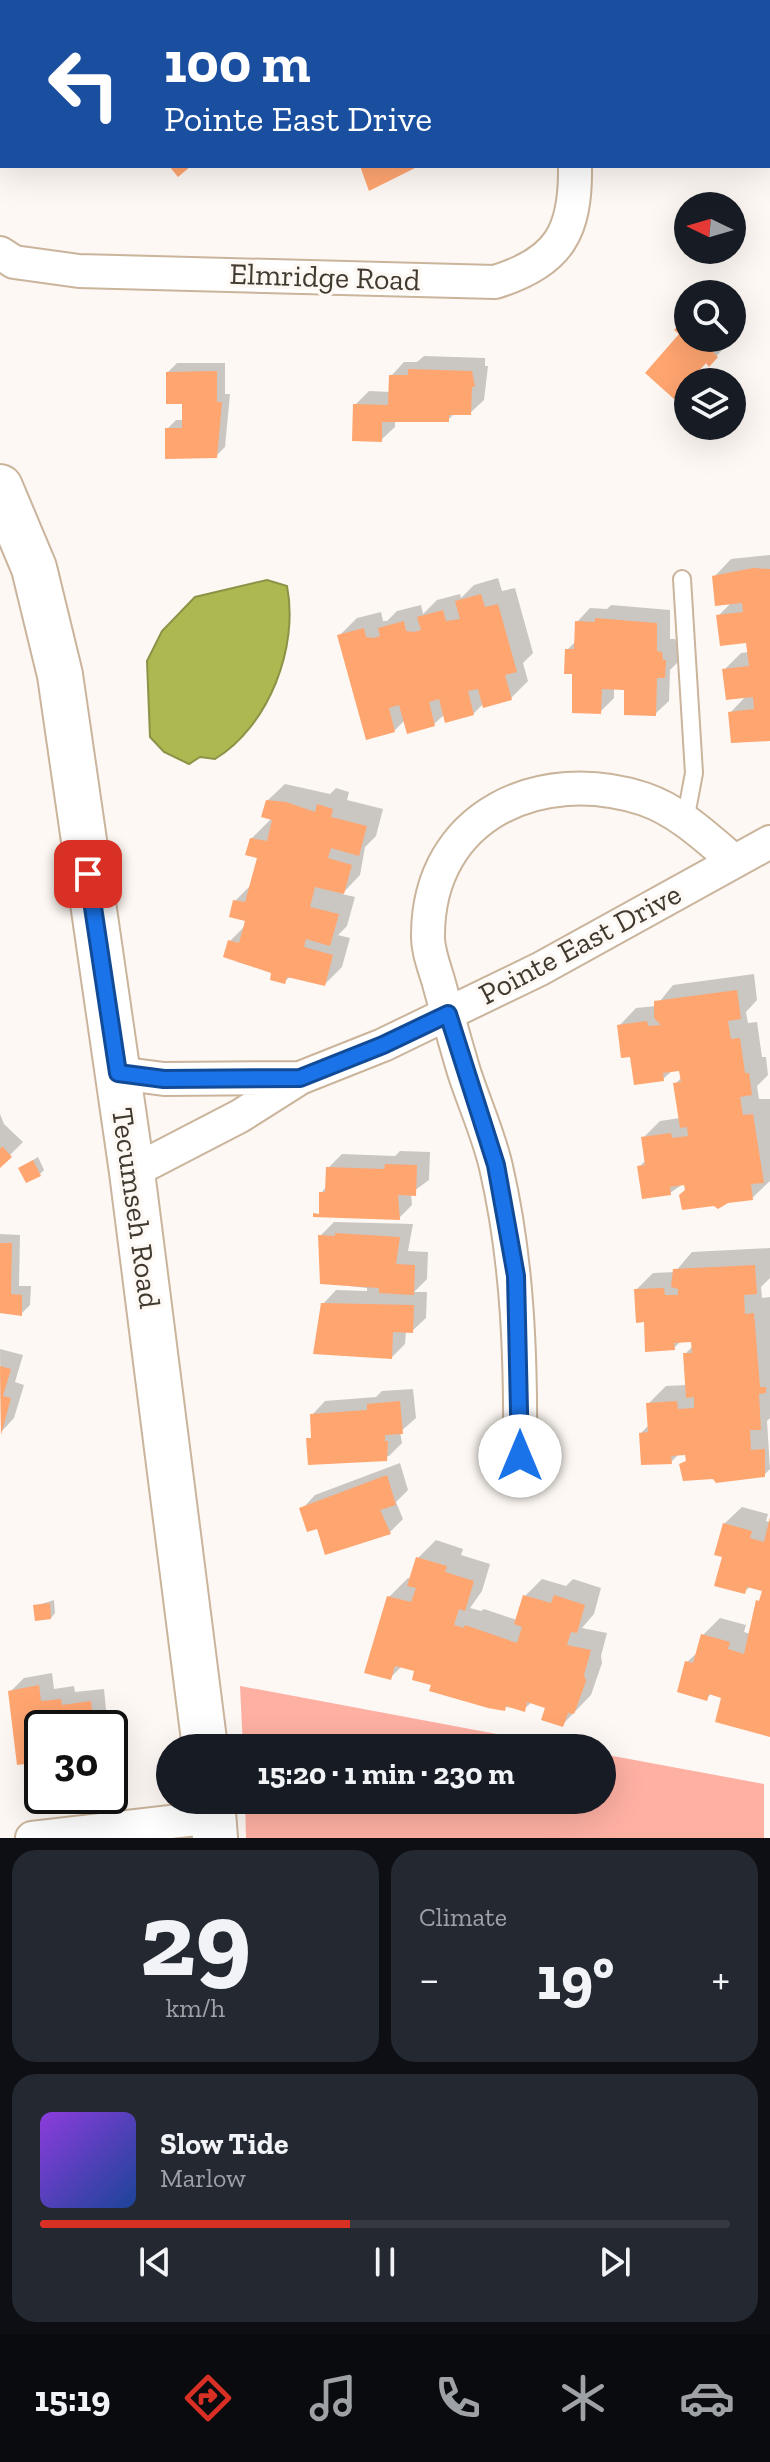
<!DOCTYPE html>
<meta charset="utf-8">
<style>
:root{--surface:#171b24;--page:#242831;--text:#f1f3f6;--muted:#9ea1a6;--line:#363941;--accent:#d93025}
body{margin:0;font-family:"Zilla Slab",serif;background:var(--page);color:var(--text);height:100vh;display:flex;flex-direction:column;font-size:30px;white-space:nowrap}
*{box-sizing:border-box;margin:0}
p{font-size:26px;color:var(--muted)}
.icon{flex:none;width:44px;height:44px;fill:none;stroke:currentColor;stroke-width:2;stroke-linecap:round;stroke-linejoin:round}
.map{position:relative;height:1838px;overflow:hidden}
.drawer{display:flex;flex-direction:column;gap:12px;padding:12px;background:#0d0f14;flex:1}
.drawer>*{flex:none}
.hud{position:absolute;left:0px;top:0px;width:770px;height:168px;box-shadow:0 8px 32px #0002;background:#1a4fa0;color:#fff;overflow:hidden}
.needle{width:52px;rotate:275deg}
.controls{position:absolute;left:674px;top:192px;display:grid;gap:16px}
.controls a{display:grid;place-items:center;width:72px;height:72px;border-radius:50%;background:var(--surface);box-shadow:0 8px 32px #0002;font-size:40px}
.speed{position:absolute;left:24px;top:1710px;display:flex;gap:16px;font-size:40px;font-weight:700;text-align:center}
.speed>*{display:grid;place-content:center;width:104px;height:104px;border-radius:50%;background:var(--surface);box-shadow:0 8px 32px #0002;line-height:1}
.speed .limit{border:4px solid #111;border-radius:12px;background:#fff;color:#111}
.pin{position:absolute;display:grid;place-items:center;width:68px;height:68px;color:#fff;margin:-34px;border-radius:16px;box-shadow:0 4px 12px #0006}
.me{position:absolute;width:88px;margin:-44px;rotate:0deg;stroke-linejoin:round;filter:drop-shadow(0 0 6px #0008)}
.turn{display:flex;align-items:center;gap:28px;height:168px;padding:0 32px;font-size:36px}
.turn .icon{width:104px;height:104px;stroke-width:2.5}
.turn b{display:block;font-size:56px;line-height:68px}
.big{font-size:60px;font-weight:700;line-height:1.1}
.drawer .widget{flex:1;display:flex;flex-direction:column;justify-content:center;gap:12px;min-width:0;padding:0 28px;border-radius:24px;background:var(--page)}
.drawer .dial{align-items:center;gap:0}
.dial b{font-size:104px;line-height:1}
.song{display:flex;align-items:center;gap:24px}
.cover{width:96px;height:96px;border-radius:12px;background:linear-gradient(135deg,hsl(270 70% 55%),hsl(220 70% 35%))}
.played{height:8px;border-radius:4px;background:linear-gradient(90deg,var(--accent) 45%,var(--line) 45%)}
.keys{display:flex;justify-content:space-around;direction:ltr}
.heat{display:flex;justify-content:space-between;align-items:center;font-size:44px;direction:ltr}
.drawer .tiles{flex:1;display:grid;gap:12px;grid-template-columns:1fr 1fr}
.widget:last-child{grid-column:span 2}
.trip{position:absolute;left:156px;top:1734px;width:460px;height:80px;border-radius:40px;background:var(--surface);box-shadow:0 8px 32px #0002;font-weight:700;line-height:80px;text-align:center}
.tabs{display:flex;height:128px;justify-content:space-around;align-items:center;background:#090b0e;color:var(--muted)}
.tabs .icon{width:56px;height:56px}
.tabs .current{color:var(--accent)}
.tabs b{font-size:36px;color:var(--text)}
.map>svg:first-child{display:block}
</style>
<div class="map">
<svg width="770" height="1838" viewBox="0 0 770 1838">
<rect width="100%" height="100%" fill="#fdf8f3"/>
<path fill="#feb0a3" d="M 240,1686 L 571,1748 L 243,1748 Z
M 602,1754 L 764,1784 L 764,1838 L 246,1838 L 245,1800 L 602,1800 Z"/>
<path fill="#aeb851" stroke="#8e9247" stroke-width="2" d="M 267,580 L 287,586 C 299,647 269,726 215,759 L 200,757 L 189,764 L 164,752 L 150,737 L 147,661 L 162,631 L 195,597 Z"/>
<path fill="#0003" d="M 732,315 L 739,321 L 732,329 Z
M 688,318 L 688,338 L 724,338 L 721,342 L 726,346 L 709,364 L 682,334 Z
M 424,356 L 485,358 L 485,366 L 488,366 L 484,400 L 470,413 L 455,413 L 448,420 L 395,420 L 395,427 L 381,440 L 355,405 L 369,391 L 390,392 L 391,376 L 404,362 L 417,362 Z
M 177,363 L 225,363 L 225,394 L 230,394 L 225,447 L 216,456 L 167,429 L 176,420 L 184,420 L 184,402 L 168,372 Z
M 770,555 L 770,739 L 730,713 L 747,695 L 724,670 L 741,653 L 749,652 L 748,640 L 718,616 L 732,602 L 714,577 L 731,559 Z
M 498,578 L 502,591 L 515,588 L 533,653 L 523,663 L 528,681 L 511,698 L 484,703 L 473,714 L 445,714 L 434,724 L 405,720 L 394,731 L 340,635 L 357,618 L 381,612 L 383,621 L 387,621 L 397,611 L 421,605 L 423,614 L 437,600 L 460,594 L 461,598 L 474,585 Z
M 611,605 L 670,610 L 670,639 L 675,639 L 678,647 L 678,662 L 670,670 L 669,701 L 655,714 L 626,688 L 614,687 L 614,698 L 600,712 L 574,672 L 567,650 L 576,641 L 577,622 L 590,608 L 607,609 Z
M 285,784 L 330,794 L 336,788 L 349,792 L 347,800 L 383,809 L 376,836 L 365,847 L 360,875 L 342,894 L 355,897 L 347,926 L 338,935 L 350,938 L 342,967 L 325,984 L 291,976 L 284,982 L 274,972 L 237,962 L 230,941 L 247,924 L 235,901 L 252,884 L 259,857 L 251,839 L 272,818 L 267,801 Z
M 754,974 L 757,1000 L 746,1012 L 748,1023 L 757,1022 L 762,1057 L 766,1057 L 768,1075 L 757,1086 L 759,1099 L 770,1099 L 770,1181 L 752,1198 L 687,1190 L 686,1182 L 670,1193 L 639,1167 L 646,1160 L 643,1138 L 660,1121 L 680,1118 L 675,1084 L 682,1077 L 681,1069 L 673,1070 L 663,1079 L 632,1054 L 619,1026 L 636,1008 L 656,1006 L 673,985 Z
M 0,1114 L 4,1124 L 23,1142 L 0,1165 Z
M 400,1151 L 430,1152 L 429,1180 L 411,1193 L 412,1205 L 399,1218 L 321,1193 L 327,1186 L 328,1168 L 342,1154 L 395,1156 Z
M 38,1157 L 44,1170 L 40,1174 L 20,1168 Z
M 334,1222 L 413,1224 L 408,1251 L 428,1252 L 427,1279 L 414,1292 L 427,1292 L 426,1318 L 412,1331 L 406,1331 L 405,1344 L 392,1357 L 323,1304 L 336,1290 L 367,1291 L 367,1288 L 322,1283 L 320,1236 Z
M 0,1234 L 20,1235 L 19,1286 L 31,1286 L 30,1305 L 21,1314 L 0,1313 Z
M 770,1248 L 770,1278 L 761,1287 L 762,1298 L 770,1297 L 770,1418 L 767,1421 L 770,1469 L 764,1475 L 713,1477 L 682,1465 L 688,1459 L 687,1453 L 679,1454 L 671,1462 L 641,1433 L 649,1425 L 648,1404 L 666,1386 L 687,1385 L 685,1354 L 693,1346 L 693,1339 L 682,1340 L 674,1348 L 646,1320 L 636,1290 L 653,1273 L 675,1272 L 692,1252 Z
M 0,1349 L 23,1355 L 15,1382 L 24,1385 L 14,1418 L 1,1432 Z
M 413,1389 L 416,1418 L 400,1432 L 402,1443 L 389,1456 L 310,1463 L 312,1415 L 325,1401 L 376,1397 L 382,1391 Z
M 400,1463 L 408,1490 L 396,1502 L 403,1519 L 390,1532 L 302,1509 L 315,1495 Z
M 742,1507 L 768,1514 L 766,1521 L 770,1522 L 770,1735 L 724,1696 L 712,1693 L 707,1698 L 687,1662 L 699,1651 L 703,1635 L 720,1618 L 746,1625 L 744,1632 L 750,1634 L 764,1589 L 751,1586 L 744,1592 L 724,1556 L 724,1524 Z
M 436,1540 L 463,1549 L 461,1555 L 490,1564 L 482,1591 L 470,1608 L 481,1611 L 484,1609 L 517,1620 L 525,1596 L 542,1579 L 566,1586 L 573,1579 L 601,1588 L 594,1614 L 582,1628 L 607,1633 L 601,1656 L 602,1663 L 591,1695 L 563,1724 L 547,1706 L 532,1702 L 524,1709 L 489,1705 L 433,1684 L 416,1670 L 402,1666 L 390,1678 L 389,1597 L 408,1578 L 412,1579 L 418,1558 Z
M 54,1600 L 55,1613 L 51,1618 L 35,1606 Z
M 52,1673 L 54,1689 L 74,1686 L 75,1692 L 104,1689 L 107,1720 L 99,1728 L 42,1728 L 42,1760 L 10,1692 L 24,1678 Z"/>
<path fill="#ffa570" d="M 169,166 L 191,166 L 178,177 Z
M 360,166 L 419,166 L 369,191 Z
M 688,315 L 688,338 L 726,338 L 713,352 L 718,357 L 709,367 L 706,363 L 674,399 L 645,373 L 679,334 L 674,330 Z
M 408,369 L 472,371 L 475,387 L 472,387 L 471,415 L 449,415 L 449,422 L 382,422 L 382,442 L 352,441 L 353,404 L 388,405 L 389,375 L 408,375 Z
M 217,371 L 217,402 L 222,402 L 217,458 L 165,459 L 165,428 L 182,428 L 182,404 L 166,404 L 166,372 Z
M 753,568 L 770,569 L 770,741 L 731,743 L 728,712 L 754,709 L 753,697 L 726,700 L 722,669 L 749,666 L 746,643 L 720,646 L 716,615 L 743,612 L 742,603 L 715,606 L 712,576 Z
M 481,594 L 485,607 L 498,604 L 517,672 L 505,675 L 512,700 L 483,708 L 478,689 L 468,691 L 474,715 L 445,723 L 439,699 L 429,702 L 435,726 L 407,734 L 399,705 L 389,708 L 395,732 L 366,740 L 337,635 L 364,628 L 366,637 L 374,638 L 380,636 L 378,628 L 404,621 L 406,631 L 414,632 L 421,630 L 417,617 L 443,610 L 446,621 L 460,619 L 455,601 Z
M 595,618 L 657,623 L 657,651 L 662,652 L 663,660 L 666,660 L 665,678 L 657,678 L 656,716 L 624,715 L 624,690 L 602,689 L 601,714 L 572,713 L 572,674 L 564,674 L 565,649 L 574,649 L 575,621 L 595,622 Z
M 266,800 L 286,802 L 315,812 L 317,804 L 333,809 L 331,817 L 367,826 L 359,856 L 331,848 L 328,858 L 352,865 L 344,894 L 315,887 L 310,907 L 339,914 L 330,946 L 306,939 L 304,947 L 333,955 L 325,986 L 287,977 L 285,984 L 270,980 L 271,973 L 223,957 L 228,940 L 239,943 L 245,921 L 229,917 L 233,900 L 245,902 L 257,858 L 245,855 L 250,838 L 267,841 L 272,820 L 261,817 Z
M 737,990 L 741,1019 L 728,1021 L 731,1039 L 740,1038 L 745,1073 L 749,1073 L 752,1095 L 740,1097 L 743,1115 L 753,1114 L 764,1183 L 751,1184 L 753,1200 L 728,1203 L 718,1209 L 714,1206 L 682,1210 L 679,1195 L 685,1190 L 684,1185 L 670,1187 L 671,1195 L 642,1199 L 637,1166 L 645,1165 L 641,1137 L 671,1133 L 672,1138 L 688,1136 L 687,1127 L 680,1128 L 673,1083 L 681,1082 L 679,1071 L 663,1073 L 664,1081 L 634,1085 L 630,1057 L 621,1058 L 617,1025 L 647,1021 L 648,1026 L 661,1025 L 654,1018 L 654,1001 Z
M 2,1146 L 12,1157 L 0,1168 L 0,1149 Z
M 33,1160 L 41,1176 L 26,1183 L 18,1168 Z
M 385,1164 L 417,1165 L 416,1196 L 398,1195 L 400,1220 L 313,1217 L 313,1213 L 319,1214 L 319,1192 L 325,1192 L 326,1167 L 384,1169 Z
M 335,1233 L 400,1237 L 396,1264 L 415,1265 L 414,1295 L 379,1293 L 379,1288 L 320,1284 L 318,1235 L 335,1236 Z
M 0,1243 L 12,1243 L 11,1294 L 22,1295 L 22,1316 L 0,1313 Z
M 755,1265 L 757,1294 L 744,1295 L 745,1314 L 754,1313 L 760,1387 L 766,1387 L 766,1393 L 759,1394 L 761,1430 L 750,1430 L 751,1450 L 765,1449 L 765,1477 L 716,1483 L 713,1479 L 683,1481 L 679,1464 L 686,1461 L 685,1455 L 671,1456 L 672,1464 L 641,1465 L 639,1433 L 648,1432 L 646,1403 L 677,1401 L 678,1409 L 694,1408 L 694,1397 L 686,1398 L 683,1353 L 692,1353 L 691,1342 L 674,1343 L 675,1350 L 645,1352 L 644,1322 L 636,1323 L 634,1289 L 664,1288 L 665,1295 L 678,1295 L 678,1289 L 671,1287 L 673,1269 Z
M 321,1303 L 414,1305 L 413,1333 L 393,1332 L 392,1359 L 313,1354 Z
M 0,1366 L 11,1369 L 3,1396 L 11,1398 L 1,1435 Z
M 400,1401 L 403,1434 L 385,1435 L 385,1441 L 388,1441 L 387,1461 L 308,1465 L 306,1438 L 311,1438 L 310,1414 L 367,1410 L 367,1404 Z
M 387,1475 L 396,1505 L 380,1510 L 391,1534 L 325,1555 L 317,1529 L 307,1532 L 299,1508 Z
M 770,1517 L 770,1737 L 715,1722 L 721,1698 L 709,1694 L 707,1701 L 677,1692 L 685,1661 L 693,1663 L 701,1634 L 730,1642 L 728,1649 L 744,1654 L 756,1600 L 759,1601 L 762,1591 L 747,1587 L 745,1594 L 714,1586 L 722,1557 L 714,1555 L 723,1523 L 752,1531 L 750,1538 L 764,1542 Z
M 416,1557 L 447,1566 L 445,1572 L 474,1581 L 465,1611 L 459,1609 L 454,1625 L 464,1628 L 465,1625 L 517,1643 L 522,1627 L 514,1624 L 523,1595 L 551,1603 L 554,1595 L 585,1605 L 577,1633 L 571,1632 L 567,1645 L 591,1650 L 584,1675 L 586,1681 L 574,1714 L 568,1713 L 563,1727 L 541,1720 L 545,1708 L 527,1702 L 525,1712 L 506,1706 L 505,1711 L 488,1708 L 429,1691 L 431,1685 L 412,1680 L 414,1671 L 395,1666 L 391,1680 L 364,1673 L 387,1596 L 411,1602 L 416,1588 L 407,1586 Z
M 50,1603 L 51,1619 L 35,1621 L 33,1605 Z
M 39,1685 L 41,1701 L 61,1699 L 62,1705 L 91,1701 L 94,1728 L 42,1728 L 42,1762 L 17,1765 L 8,1691 Z"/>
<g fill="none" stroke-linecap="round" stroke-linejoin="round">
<g stroke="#cab49b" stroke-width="20">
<path id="lane" d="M 682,579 L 694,773 L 685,821"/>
</g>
<g stroke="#cab49b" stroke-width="36">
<path id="street" d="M 519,0 L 520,2
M 0,253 L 14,262 L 79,271 L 495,282 C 560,262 576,231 575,166
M 118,1073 L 164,1079 L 300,1078
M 132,1172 L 240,1116 L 300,1078 L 383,1045 L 540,969 L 770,842
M 520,1456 C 521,1358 518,1262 496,1167 C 489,1136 475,1105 465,1075 C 456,1046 448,1016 440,987 C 436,971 427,951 428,934 C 429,815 540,765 644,799 C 679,811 707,838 734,861
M 32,1838 L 214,1817"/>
</g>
<g stroke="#cab49b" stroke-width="48">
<path id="secondary" d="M 0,487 L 34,568 L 60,675 L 132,1172 L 205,1748
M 212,1800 L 215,1838"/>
</g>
<use href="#lane" stroke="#fff" stroke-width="16"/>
<use href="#street" stroke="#fff" stroke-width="32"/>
<use href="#secondary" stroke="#fff" stroke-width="44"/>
</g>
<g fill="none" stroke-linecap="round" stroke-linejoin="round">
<g stroke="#114b97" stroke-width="20">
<path id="route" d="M 88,874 L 118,1073 L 164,1079 L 300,1078 L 383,1045 L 448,1014 L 496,1165 L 516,1276 L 520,1456"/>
</g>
<use href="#route" stroke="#1a73e8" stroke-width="14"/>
</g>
<g text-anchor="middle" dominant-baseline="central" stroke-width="7" stroke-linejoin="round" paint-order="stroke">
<g font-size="30" fill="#42392f" stroke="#fdf8f3">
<text transform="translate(325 277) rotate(2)">Elmridge Road</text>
<text transform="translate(580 944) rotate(-28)">Pointe East Drive</text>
<text transform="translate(136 1208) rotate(82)">Tecumseh Road</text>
</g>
</g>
</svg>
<div class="controls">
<a><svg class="needle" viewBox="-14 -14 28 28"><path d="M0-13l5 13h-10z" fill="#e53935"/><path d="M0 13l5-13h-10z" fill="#9ea1a6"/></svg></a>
<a><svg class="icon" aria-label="search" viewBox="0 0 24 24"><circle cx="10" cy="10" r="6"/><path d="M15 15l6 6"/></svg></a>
<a><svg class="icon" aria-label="layers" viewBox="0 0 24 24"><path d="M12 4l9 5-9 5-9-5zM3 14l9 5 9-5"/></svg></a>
</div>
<div class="speed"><div class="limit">30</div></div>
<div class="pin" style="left:88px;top:874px;background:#d93025"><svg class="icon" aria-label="arrive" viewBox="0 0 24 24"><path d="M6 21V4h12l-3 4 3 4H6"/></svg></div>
<svg class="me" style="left:520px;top:1456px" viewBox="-20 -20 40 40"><circle r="19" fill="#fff"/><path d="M0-13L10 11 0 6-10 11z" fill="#1a73e8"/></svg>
<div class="trip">15:20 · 1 min · 230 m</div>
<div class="hud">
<div class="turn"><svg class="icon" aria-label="left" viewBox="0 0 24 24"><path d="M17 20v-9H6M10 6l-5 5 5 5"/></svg><div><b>100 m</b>Pointe East Drive</div></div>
</div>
</div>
<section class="drawer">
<div class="tiles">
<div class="widget dial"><b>29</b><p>km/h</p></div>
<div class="widget"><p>Climate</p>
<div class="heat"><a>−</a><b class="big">19°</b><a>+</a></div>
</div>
<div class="widget">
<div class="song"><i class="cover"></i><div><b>Slow Tide</b><p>Marlow</p></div></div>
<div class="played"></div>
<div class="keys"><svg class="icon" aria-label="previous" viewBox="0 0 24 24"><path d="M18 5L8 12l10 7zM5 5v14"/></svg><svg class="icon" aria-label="pause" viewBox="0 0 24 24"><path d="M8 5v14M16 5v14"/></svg><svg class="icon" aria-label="next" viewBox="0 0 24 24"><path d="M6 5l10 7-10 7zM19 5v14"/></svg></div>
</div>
</div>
</section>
<nav class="tabs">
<b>15:19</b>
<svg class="icon current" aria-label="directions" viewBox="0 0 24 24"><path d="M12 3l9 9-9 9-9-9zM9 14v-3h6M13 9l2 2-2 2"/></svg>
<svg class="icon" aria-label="music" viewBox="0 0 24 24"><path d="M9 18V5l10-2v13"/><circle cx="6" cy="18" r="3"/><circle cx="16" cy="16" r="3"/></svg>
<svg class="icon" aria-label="phone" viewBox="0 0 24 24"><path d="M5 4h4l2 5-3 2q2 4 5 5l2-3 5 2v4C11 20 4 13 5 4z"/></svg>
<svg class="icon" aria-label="climate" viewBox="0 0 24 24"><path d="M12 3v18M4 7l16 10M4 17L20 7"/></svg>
<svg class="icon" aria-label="car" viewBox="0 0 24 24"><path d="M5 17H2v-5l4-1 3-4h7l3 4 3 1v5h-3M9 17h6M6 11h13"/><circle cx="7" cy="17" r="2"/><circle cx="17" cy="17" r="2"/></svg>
</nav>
